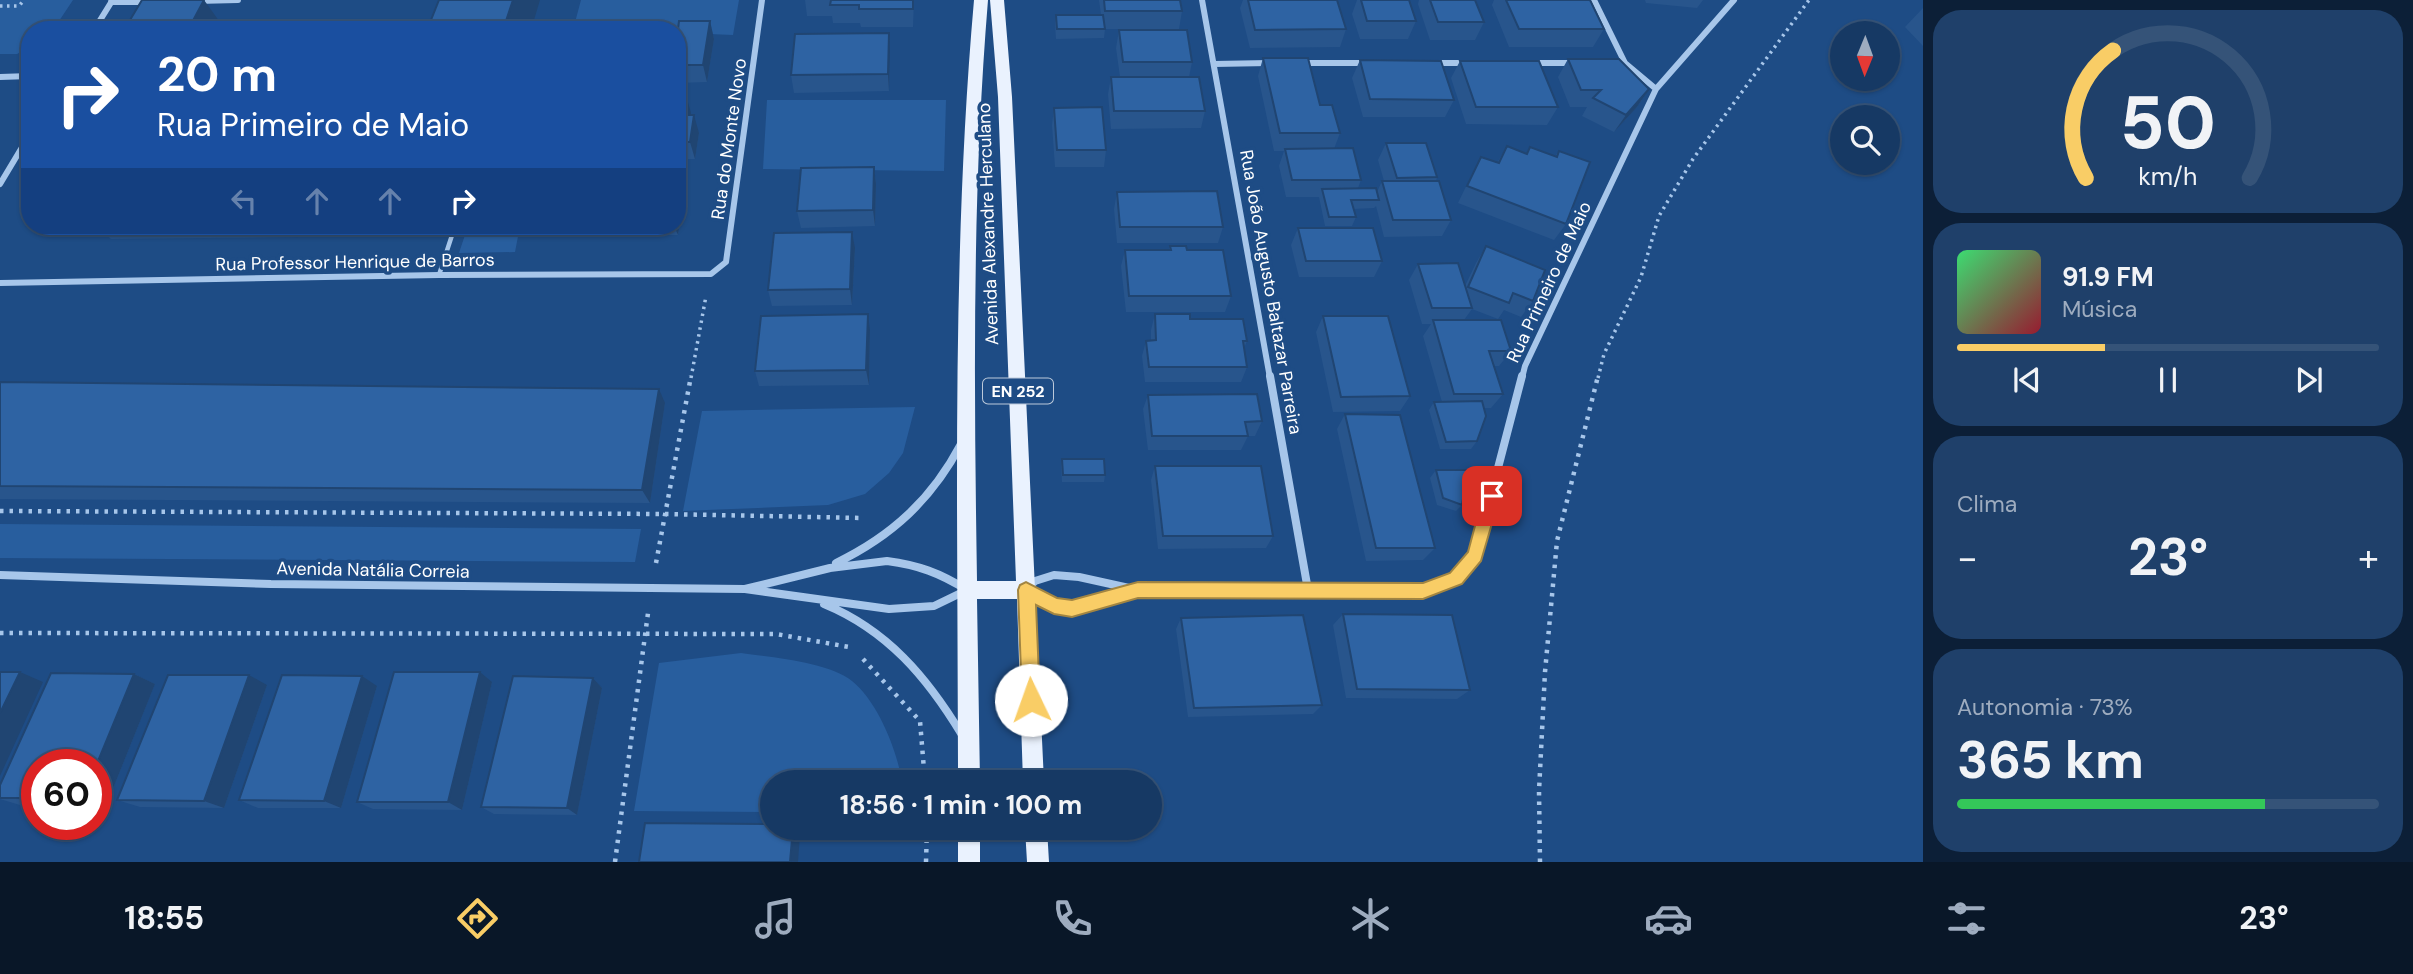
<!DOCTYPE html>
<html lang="pt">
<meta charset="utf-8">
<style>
:root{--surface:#163964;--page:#1f406a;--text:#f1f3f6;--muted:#9eacbf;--line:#355378;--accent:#f9cd66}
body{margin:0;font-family:"DM Sans",sans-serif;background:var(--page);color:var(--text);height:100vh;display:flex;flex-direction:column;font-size:26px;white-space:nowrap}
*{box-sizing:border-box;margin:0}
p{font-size:23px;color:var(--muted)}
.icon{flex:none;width:38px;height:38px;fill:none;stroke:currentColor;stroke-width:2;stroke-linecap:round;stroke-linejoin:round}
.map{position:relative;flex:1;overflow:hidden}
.sheet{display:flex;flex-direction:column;gap:10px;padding:10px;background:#0c1f37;width:490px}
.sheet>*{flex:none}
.top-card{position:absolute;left:21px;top:21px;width:665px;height:214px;border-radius:28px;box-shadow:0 2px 5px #0004,0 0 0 2px var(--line);background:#1a4fa0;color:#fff;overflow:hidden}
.needle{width:46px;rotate:181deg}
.tools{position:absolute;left:1830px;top:21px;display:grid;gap:14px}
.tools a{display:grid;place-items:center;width:70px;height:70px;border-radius:50%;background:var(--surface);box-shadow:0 2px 5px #0004,0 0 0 2px var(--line);font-size:35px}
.speed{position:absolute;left:21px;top:749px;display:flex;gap:14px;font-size:35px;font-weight:700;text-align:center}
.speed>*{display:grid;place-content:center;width:91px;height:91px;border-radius:50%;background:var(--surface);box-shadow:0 2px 5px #0004,0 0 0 2px var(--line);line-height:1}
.speed .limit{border:10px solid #d22;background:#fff;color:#111}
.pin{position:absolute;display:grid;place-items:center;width:60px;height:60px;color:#fff;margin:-30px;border-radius:14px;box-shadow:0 4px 10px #0006}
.me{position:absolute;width:77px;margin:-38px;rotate:357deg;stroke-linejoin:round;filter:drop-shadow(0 0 5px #0008)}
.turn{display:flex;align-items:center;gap:24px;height:147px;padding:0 21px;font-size:32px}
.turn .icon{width:91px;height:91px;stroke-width:2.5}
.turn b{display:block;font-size:49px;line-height:60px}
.lanes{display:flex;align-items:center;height:66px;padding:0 21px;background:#0003;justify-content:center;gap:35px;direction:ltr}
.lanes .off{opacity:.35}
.big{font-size:52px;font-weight:700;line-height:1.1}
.sheet .card{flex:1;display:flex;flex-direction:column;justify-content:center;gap:10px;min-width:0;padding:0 24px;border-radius:28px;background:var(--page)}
.sheet .dial{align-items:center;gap:0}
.dial svg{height:182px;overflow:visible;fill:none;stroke:var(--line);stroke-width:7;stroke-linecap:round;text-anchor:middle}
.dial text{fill:var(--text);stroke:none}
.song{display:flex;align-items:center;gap:21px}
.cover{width:84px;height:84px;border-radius:10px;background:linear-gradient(135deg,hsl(140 70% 55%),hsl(350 70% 35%))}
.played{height:7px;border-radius:4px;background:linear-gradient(90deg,var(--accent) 35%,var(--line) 35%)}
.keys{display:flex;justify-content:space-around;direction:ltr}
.heat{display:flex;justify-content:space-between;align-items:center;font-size:38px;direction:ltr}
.charge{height:10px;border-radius:5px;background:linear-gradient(90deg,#34c759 73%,var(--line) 0)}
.trip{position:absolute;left:760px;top:770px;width:402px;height:70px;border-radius:35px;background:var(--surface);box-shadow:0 2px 5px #0004,0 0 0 2px var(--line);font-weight:700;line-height:70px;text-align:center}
.dock{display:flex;height:112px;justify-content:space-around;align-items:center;background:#091728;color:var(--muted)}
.dock .icon{width:49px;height:49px}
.dock .active{color:var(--accent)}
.dock b{font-size:32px;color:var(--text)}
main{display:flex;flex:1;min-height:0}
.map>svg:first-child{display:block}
</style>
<main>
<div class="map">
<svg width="1923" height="862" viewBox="0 0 1923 862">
<rect width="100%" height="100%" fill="#1e4c85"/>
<path fill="#285e9e" d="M 0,0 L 73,0 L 53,30 L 30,30 L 30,47 L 17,54 L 0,54 Z
M 581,0 L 739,0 L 733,35 L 685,33 L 677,30 L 573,30 Z
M 767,100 L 946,100 L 944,171 L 763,169 Z
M 468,226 L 520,226 L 515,252 L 459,253 Z
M 915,407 L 903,453 L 889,473 L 865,494 L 828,505 L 683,511 L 702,411 Z
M 0,524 L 641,529 L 635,562 L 0,558 Z
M 741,653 C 770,657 829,662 852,681 C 878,702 897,750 902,782 L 772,782 L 772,812 L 634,811 L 659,663 Z"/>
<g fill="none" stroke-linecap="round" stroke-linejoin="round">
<path stroke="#a7c6ea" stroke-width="3.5" stroke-dasharray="2.5 4.5" stroke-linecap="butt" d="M 0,6 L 19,6 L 24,0
M 691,378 L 706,296
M 1598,378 L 1604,354 L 1641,277 L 1659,216 L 1693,159 L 1809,0"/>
<path stroke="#a7c6ea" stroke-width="4.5" stroke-dasharray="3.5 6" stroke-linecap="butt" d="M 0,511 L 665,514 L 863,518
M 656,563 L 691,376
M 0,633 L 776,634 L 849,647
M 863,659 L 920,721 L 925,782
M 615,862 L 648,613
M 926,862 L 927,828
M 1540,862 L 1539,791 L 1545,672 L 1557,541 L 1598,376"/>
<path stroke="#a7c6ea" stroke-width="4.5" d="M 439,275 L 455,226"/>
<path stroke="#a7c6ea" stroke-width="6" d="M 1202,0 L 1270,378
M 1594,0 L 1625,63 L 1656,89
M 196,1 L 238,0
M 111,2 L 149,2
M 94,30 L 112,1
M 1302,63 L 1367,63
M 1435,63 L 1465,63
M 1530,63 L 1574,63
M 1214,64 L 1269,63
M 0,77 L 30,76
M 0,184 L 30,134
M 0,283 L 439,275 L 711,274 L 726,262 L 762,0
M 1522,378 L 1525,366 L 1656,89 L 1734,0"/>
<path stroke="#a7c6ea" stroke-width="8" d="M 1270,376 L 1308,590
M 887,561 C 918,565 940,573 967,590 L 934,606 L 889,609 L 745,589 L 830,568 Z
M 836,563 C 892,536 932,499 961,444
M 0,575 L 271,584 L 745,589
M 1054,575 L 1079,577 L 1138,590 L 1072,609 L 1054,606 L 1026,590 L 1035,581 Z
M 1138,590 L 1423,591 L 1456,578 L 1475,556 L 1522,376
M 824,604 C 887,630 927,677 962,735"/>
<path fill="#eaf2fe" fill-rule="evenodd" d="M 974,0 L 988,0 C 972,194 974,387 977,581 L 1016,581 L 998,97 L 990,0 L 1004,0 L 1012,97 L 1044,782 L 1023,782 L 1017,599 L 977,599 L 980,782 L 958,782 C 958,521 951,260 974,0 Z
M 958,828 L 980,828 L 980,862 L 958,862 Z
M 1025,828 L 1047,828 L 1049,862 L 1027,862 Z"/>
</g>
<path fill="#28558c" d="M 805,0 L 914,0 L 913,27 L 861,27 L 860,23 L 833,23 L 832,16 L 807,16 Z
M 1099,0 L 1180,0 L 1182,11 L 1179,29 L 1105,29 L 1104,38 L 1056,39 L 1055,24 L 1056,15 L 1101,15 Z
M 1243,0 L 1337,0 L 1346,29 L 1340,47 L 1250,48 L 1240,8 Z
M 1357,0 L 1409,0 L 1416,21 L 1408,39 L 1360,39 L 1352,14 Z
M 1419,0 L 1475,0 L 1484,22 L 1475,40 L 1430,40 L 1418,4 Z
M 1494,0 L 1590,0 L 1604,29 L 1593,47 L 1509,47 L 1492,5 Z
M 1645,0 L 1703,0 L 1697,8 L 1646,3 Z
M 1923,8 L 1923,46 L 1905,27 Z
M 710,21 L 714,39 L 707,82 L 677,83 L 678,29 Z
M 1119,30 L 1192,62 L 1189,77 L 1205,111 L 1201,128 L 1111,129 L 1108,94 L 1111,77 L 1120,77 L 1116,48 Z
M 889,33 L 890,51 L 889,91 L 794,93 L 791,75 Z
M 1263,58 L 1320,105 L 1340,133 L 1334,149 L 1361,180 L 1358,188 L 1377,192 L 1382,181 L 1384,181 L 1378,160 L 1386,143 L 1437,177 L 1436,181 L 1451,220 L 1442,236 L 1384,237 L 1376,206 L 1374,208 L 1353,209 L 1356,217 L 1352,226 L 1325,226 L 1319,197 L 1286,197 L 1279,166 L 1284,151 L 1274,151 L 1258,76 Z
M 1568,59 L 1649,89 L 1637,107 L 1614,132 L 1582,116 L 1587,107 L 1570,107 L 1558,77 Z
M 1360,60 L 1454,100 L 1445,117 L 1363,117 L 1352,78 Z
M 1460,61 L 1558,107 L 1547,125 L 1466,124 L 1451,78 Z
M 677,95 L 691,113 L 691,115 L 699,133 L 695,159 L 677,159 Z
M 1054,108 L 1106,150 L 1104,167 L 1055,167 L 1052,125 Z
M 1507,146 L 1526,153 L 1530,147 L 1555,156 L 1559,151 L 1566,224 L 1554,240 L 1458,203 L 1472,174 L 1481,157 L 1497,163 Z
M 680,165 L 686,182 L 678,235 L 617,236 L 615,231 L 610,231 L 608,226 L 677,226 Z
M 874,167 L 876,184 L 875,226 L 801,228 L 797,211 Z
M 1117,192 L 1223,227 L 1218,243 L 1117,243 L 1114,209 Z
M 97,226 L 396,226 L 393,236 L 111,239 Z
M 1298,228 L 1382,261 L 1374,277 L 1299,277 L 1291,245 Z
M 1170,246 L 1187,250 L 1231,296 L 1225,312 L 1126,312 L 1121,266 L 1125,250 L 1169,250 Z
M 1486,246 L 1533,301 L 1521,317 L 1504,310 L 1498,319 L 1472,309 L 1464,320 L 1511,351 L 1499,366 L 1494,366 L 1503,394 L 1491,408 L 1484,408 L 1477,441 L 1471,449 L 1440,449 L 1429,410 L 1434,402 L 1442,402 L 1423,336 L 1431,324 L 1422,324 L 1409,280 L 1418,264 L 1465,286 L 1476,263 Z
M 855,248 L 852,305 L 772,306 L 768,290 Z
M 1155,314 L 1190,319 L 1247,341 L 1244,348 L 1247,367 L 1241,382 L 1145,382 L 1142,356 L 1146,341 L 1151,341 L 1151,330 Z
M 1323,316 L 1410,396 L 1400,411 L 1333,412 L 1316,332 Z
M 870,330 L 869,385 L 759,386 L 755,371 Z
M 0,382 L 665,403 L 650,503 L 0,499 Z
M 1148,395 L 1262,421 L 1255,436 L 1248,436 L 1241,450 L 1148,450 L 1143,409 Z
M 1345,414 L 1435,548 L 1423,560 L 1366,561 L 1337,429 Z
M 1062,459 L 1105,475 L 1104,482 L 1062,482 L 1061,466 Z
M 1155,466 L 1273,536 L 1266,548 L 1158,549 L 1151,480 Z
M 1436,470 L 1462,505 L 1456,511 L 1437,505 L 1430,478 Z
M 1343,614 L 1470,690 L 1457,699 L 1346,698 L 1333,625 Z
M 1181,618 L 1322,705 L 1313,714 L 1188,717 L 1176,629 Z
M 134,674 L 155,684 L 106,806 L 96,806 L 96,765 L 37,765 L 37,805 L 20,805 L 0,799 L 0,785 Z
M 593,678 L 602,688 L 577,815 L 494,814 L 481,807 Z
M 492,682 L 462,810 L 373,809 L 357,802 Z
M 267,685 L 224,808 L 140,807 L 117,800 Z
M 377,686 L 341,808 L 258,808 L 239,800 Z"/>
<path fill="#204572" d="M 204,0 L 222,25 L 220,30 L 188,30 Z
M 513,0 L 540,0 L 531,30 L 503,30 Z
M 710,21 L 714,39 L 707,82 L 703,65 Z
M 889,33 L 890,51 L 889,91 L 888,74 Z
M 1649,89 L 1637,107 L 1614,132 L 1626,115 Z
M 686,95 L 691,113 L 688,133 L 683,115 Z
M 694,115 L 699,133 L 695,159 L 690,142 Z
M 680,165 L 686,182 L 678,235 L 674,226 L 677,226 L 677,184 Z
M 874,167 L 876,184 L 875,226 L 873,210 Z
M 386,226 L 396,226 L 393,236 Z
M 852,232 L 855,248 L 852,305 L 850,289 Z
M 868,314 L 870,330 L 869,385 L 866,370 Z
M 659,389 L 665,403 L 650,503 L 642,490 Z
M 20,672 L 43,682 L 0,776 L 0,713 Z
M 480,672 L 492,682 L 462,810 L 448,802 Z
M 134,674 L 155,684 L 106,806 L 96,803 L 96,766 Z
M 249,675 L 267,685 L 224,808 L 204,801 Z
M 362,676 L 377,686 L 341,808 L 324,801 Z
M 593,678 L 602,688 L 577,815 L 567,808 Z
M 793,828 L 796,828 L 800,833 L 798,862 L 790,862 Z"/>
<path fill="#2e63a3" stroke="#204572" stroke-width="2" d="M 142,0 L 204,0 L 188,30 L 124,30 Z
M 439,0 L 513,0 L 503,30 L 427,30 Z
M 831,0 L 913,0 L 913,9 L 859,9 L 859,5 L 830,5 Z
M 1104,0 L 1180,0 L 1182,11 L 1105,11 Z
M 1248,0 L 1337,0 L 1346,29 L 1255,30 Z
M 1361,0 L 1409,0 L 1416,21 L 1367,21 Z
M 1430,0 L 1475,0 L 1484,22 L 1438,22 Z
M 1506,0 L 1590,0 L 1604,29 L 1519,29 Z
M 1056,15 L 1103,15 L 1105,29 L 1057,29 Z
M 679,21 L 710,21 L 703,65 L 677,65 L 677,30 L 629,30 L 678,29 Z
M 1119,30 L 1187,30 L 1192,62 L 1123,62 Z
M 889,33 L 888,74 L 791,75 L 795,34 Z
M 1263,58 L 1308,58 L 1320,105 L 1332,105 L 1340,133 L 1280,133 Z
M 1568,59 L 1619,59 L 1649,89 L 1626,115 L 1593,98 L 1601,90 L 1581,90 Z
M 1360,60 L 1441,61 L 1454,100 L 1370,99 Z
M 1460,61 L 1539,61 L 1558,107 L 1476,107 Z
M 1111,77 L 1199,77 L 1205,111 L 1114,111 Z
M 677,95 L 686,95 L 683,115 L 694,115 L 690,142 L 677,142 Z
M 1102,107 L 1106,150 L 1057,150 L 1054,108 Z
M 1386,143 L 1426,143 L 1437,177 L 1397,178 Z
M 1507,146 L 1527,154 L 1530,147 L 1557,157 L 1559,151 L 1590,162 L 1566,224 L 1467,186 L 1481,157 L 1499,163 Z
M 1353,148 L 1361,180 L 1292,180 L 1285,149 Z
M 677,165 L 680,165 L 677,184 Z
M 874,167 L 873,210 L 797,211 L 801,168 Z
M 1382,181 L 1439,181 L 1451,220 L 1393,220 Z
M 1376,188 L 1379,200 L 1351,200 L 1356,217 L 1329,217 L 1322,189 Z
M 1217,191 L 1223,227 L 1120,227 L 1117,192 Z
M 1298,228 L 1373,228 L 1382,261 L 1306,261 Z
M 852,232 L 850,289 L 768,290 L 774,233 Z
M 1170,246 L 1186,246 L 1187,250 L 1223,250 L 1231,296 L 1129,296 L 1125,250 L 1171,250 Z
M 1486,246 L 1545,270 L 1533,301 L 1513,293 L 1509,303 L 1468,287 Z
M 1458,263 L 1472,308 L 1432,308 L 1418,264 Z
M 868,314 L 866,370 L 755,371 L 761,316 Z
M 1155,314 L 1190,314 L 1190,319 L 1243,319 L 1247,341 L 1243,341 L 1247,367 L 1149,367 L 1146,341 L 1156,340 Z
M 1323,316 L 1388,316 L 1410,396 L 1341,397 Z
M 1433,320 L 1501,320 L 1511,351 L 1489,351 L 1503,394 L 1454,394 Z
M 0,382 L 659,389 L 642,490 L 0,486 Z
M 1257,394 L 1262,421 L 1245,422 L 1248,436 L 1152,436 L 1148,395 Z
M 1482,401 L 1486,416 L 1477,441 L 1446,442 L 1434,402 Z
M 1345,414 L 1400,415 L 1435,548 L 1376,548 Z
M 1062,459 L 1104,459 L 1105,475 L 1063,475 Z
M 1155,466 L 1261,466 L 1273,536 L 1163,536 Z
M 1436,470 L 1468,470 L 1462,505 L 1443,498 Z
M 1343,614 L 1452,615 L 1470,690 L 1357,689 Z
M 1303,615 L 1322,705 L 1194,708 L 1181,618 Z
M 0,672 L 20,672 L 0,713 Z
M 394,672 L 480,672 L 448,802 L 357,802 Z
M 51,673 L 134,674 L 96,766 L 96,765 L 37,765 L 37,798 L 0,798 L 0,785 Z
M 168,675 L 249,675 L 204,801 L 117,800 Z
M 282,675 L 362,676 L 324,801 L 239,800 Z
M 513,676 L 593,678 L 567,808 L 481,807 Z
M 645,823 L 772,824 L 772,828 L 793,828 L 790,862 L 639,862 Z"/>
<path fill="#f9cd66" stroke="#a28542" stroke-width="2" d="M 1492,489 L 1497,491 L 1500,496 L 1481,561 L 1462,584 L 1423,599 L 1138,598 L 1072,617 L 1054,614 L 1036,605 L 1040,700 L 1037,706 L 1031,709 L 1024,706 L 1022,700 L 1018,590 L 1020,585 L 1026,582 L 1057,598 L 1072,600 L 1138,582 L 1423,583 L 1450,573 L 1468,552 L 1483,496 L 1486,491 Z"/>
<g text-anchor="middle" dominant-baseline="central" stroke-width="7" stroke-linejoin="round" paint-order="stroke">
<rect fill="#1e4c85" stroke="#bcc9da" stroke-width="2" x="983" y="378.5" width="70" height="25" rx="5"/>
<g font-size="16" font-weight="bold" fill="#fff">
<text x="1018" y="391">EN 252</text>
</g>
<g font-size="18" fill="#fff" stroke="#1e4c85">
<text transform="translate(729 139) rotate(-82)">Rua do Monte Novo</text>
<text transform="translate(988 224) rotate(-92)">Avenida Alexandre Herculano</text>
<text transform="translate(355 262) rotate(-1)">Rua Professor Henrique de Barros</text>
<text transform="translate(1549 282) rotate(-65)">Rua Primeiro de Maio</text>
<text transform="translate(1271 292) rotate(80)">Rua João Augusto Baltazar Parreira</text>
<text transform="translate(373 570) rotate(1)">Avenida Natália Correia</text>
</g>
</g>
</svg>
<div class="tools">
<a><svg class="needle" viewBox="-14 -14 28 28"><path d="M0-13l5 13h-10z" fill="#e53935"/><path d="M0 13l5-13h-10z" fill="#9eacbf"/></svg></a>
<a><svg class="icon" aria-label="search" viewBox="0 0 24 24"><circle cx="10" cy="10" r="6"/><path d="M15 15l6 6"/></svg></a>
</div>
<div class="speed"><div class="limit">60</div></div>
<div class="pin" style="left:1492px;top:496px;background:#d93025"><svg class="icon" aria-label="arrive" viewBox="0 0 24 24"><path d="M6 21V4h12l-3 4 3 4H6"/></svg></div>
<svg class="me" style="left:1031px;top:700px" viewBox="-20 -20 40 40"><circle r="19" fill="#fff"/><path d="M0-13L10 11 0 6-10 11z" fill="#f9cd66"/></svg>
<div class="trip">18:56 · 1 min · 100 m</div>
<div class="top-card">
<div class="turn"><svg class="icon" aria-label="right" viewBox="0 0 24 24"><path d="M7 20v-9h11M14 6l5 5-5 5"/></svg><div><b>20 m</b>Rua Primeiro de Maio</div></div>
<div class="lanes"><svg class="icon off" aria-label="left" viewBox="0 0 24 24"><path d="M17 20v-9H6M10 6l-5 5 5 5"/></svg><svg class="icon off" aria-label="ahead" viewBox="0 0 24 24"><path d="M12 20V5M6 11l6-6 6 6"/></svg><svg class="icon off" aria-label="ahead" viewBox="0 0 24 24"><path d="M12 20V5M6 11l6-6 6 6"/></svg><svg class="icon" aria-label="right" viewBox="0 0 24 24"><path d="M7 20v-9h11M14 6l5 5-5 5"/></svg></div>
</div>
</div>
<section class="sheet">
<div class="card dial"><svg viewBox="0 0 100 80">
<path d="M14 69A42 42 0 1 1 86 69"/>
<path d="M14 69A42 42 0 0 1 26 13" stroke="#f9cd66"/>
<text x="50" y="56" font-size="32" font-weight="700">50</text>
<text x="50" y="72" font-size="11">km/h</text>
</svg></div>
<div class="card">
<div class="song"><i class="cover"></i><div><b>91.9 FM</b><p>Música</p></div></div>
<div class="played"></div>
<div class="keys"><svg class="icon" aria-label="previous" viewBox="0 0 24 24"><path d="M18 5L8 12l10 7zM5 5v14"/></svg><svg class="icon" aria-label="pause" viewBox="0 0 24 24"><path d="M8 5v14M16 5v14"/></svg><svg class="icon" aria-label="next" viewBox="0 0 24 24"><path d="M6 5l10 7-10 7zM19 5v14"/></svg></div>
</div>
<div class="card"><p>Clima</p>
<div class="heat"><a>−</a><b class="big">23°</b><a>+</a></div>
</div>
<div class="card"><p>Autonomia · 73%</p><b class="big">365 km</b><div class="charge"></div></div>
</section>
</main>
<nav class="dock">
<b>18:55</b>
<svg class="icon active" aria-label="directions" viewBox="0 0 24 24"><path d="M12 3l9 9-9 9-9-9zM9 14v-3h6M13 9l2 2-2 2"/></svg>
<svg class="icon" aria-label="music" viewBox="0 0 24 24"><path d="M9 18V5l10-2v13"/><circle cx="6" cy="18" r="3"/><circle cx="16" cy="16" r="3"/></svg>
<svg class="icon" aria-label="phone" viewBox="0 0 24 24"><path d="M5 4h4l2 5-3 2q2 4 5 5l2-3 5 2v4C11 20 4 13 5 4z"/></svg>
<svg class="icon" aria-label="climate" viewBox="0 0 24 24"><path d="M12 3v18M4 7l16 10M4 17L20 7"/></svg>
<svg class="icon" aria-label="car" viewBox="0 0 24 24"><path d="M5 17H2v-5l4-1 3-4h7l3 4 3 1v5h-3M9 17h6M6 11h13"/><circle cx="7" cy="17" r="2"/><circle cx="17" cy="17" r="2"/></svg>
<svg class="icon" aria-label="filters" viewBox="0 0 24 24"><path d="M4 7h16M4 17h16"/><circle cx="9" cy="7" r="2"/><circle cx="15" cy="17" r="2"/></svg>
<b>23°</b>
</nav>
